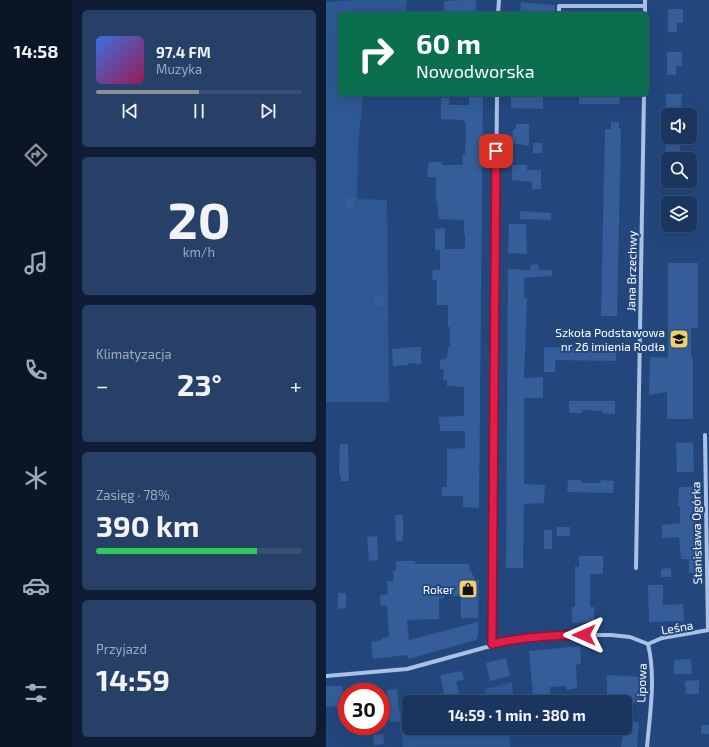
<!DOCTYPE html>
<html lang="pl">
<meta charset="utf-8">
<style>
:root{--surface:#1a355e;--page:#274067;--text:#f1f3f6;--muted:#9fabbc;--line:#385073;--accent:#8c9099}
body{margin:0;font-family:"Exo 2",sans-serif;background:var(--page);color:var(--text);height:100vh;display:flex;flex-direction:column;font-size:15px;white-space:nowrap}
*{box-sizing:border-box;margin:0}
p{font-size:13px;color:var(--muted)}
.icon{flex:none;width:22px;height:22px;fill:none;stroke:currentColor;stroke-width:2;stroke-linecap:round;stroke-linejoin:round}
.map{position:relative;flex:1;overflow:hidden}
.details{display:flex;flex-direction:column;gap:10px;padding:10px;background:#0e1d34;width:254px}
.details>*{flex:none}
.banner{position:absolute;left:12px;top:12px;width:311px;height:84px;border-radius:6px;box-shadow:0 4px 16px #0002,0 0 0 1px var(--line);background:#0b6e4f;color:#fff;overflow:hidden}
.tools{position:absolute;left:335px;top:108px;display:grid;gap:8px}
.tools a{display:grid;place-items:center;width:36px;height:36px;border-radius:6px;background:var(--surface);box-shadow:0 4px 16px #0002,0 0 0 1px var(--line);font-size:20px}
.speed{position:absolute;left:12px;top:683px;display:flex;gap:8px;font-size:20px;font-weight:700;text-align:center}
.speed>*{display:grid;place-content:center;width:52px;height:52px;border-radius:50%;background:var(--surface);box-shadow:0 4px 16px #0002,0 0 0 1px var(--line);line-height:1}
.speed .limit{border:6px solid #d22;background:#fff;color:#111}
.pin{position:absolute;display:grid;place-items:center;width:34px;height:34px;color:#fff;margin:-17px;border-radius:8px;box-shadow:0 2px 6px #0006}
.me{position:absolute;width:44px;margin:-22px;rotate:270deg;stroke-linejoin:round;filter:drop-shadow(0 0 3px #0008)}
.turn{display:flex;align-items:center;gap:14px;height:84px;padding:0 12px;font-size:18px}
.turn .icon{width:52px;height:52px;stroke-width:2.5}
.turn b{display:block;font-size:28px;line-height:34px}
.big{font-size:30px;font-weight:700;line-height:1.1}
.details .card{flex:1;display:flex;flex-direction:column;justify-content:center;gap:6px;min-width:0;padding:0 14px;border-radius:6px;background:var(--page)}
.details .dial{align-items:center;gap:0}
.dial b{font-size:52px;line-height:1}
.song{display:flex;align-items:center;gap:12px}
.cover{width:48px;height:48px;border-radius:6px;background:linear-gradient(135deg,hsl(220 70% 55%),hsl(330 70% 35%))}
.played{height:4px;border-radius:2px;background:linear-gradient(90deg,var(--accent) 50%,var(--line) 50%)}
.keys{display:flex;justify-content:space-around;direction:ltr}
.heat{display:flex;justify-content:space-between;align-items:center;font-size:22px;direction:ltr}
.charge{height:6px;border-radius:3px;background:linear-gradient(90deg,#34c759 78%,var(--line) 0)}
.trip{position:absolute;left:76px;top:695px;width:230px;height:40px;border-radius:6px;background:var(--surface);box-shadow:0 4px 16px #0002,0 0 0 1px var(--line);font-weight:700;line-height:40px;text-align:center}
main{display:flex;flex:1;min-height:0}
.tab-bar{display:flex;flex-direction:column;width:72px;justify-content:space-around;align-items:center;background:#0a1526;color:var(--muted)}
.tab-bar .icon{width:28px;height:28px}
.tab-bar .active{color:var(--accent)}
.tab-bar b{font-size:18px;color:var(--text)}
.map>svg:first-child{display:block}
</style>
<main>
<nav class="tab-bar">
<b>14:58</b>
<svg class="icon active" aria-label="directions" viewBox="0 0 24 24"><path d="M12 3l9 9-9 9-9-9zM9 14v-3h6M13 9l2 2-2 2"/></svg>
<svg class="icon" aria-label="music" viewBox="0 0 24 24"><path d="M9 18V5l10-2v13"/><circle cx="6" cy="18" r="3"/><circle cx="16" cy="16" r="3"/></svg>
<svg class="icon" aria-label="phone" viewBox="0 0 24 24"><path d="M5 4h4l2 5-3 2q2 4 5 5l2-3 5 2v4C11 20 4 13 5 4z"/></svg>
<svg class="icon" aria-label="climate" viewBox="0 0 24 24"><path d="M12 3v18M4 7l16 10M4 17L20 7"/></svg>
<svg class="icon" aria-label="car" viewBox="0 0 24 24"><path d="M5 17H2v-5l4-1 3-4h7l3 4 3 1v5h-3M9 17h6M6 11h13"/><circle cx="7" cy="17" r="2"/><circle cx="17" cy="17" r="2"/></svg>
<svg class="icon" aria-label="filters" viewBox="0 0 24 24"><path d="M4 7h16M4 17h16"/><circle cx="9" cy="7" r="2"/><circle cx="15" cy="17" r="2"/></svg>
</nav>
<section class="details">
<div class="card">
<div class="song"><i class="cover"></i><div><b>97.4 FM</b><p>Muzyka</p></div></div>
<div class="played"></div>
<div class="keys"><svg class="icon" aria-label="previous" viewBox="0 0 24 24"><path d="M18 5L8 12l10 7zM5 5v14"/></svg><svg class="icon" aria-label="pause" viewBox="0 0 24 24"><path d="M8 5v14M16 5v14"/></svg><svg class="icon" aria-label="next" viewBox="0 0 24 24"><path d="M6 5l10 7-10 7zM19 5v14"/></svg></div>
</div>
<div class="card dial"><b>20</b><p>km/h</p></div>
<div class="card"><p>Klimatyzacja</p>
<div class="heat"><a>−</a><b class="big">23°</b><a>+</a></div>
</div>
<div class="card"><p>Zasięg · 78%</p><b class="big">390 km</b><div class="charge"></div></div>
<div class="card"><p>Przyjazd</p><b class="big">14:59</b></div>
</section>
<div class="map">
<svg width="383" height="747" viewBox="0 0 383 747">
<rect width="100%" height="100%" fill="#23477d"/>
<path fill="#2e5894" d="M 33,0 L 81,0 L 79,14 L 14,14 L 14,94 L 37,94 L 32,147 L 31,199 L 61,200 L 63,402 L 0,402 L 0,2 Z
M 186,682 L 188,702 L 145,702 L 160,697 L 159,689 Z
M 83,722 L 83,728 L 183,728 L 184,747 L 77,747 L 74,724 Z"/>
<path fill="#345d99" d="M 137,0 L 150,0 L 150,14 L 118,14 L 118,1 Z
M 195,2 L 229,5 L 229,14 L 194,14 Z
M 342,9 L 357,9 L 357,23 L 351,23 L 351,32 L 342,32 Z
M 341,52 L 356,52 L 356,66 L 350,66 L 350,75 L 341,75 Z
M 143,94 L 157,94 L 153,508 L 137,507 L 137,496 L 116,496 L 116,487 L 121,487 L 121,449 L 139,448 L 139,431 L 114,431 L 113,417 L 138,416 L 138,387 L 121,386 L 121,380 L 117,380 L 118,369 L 114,369 L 114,360 L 121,358 L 122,347 L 124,347 L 124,327 L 122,327 L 122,305 L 111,305 L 111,280 L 106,280 L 107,270 L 114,270 L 114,250 L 109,250 L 109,229 L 119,228 L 119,249 L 139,249 L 139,234 L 138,234 L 138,220 L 113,219 L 111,201 L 110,201 L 110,177 L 101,177 L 103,162 L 116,162 L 116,165 L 137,165 L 136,155 L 139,155 L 140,123 L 138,123 L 138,120 L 115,119 L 115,98 L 123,98 L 123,105 L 143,105 Z
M 185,94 L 217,94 L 217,109 L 185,108 Z
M 253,94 L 294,94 L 293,104 L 253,104 Z
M 340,94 L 356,94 L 355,108 L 350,108 L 350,115 L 340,115 Z
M 285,122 L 293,122 L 293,129 L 295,129 L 291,316 L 275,316 L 279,129 L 285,129 Z
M 190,124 L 203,124 L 203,146 L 186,143 L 187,129 L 190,129 Z
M 340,137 L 355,137 L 354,151 L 349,151 L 349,159 L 339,159 Z
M 207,143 L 216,143 L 216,153 L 207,153 Z
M 186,165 L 201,165 L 201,170 L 215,170 L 215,189 L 206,189 L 206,182 L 186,180 Z
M 20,198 L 29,199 L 28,209 L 20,208 Z
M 194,211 L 225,213 L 225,220 L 194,219 Z
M 183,224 L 200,224 L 201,254 L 182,253 Z
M 342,263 L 372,263 L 372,328 L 365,328 L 365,357 L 367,357 L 367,419 L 341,419 L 341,392 L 323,395 L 324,357 L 342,358 Z
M 212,264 L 213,270 L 226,270 L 226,276 L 198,278 L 198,298 L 201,298 L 198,378 L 217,377 L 217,398 L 198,398 L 198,484 L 219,485 L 218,503 L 198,504 L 197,568 L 180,568 L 182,269 L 205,270 L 204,265 Z
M 49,296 L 58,296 L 58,306 L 49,306 Z
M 87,347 L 95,347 L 95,364 L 82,363 L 82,365 L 67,366 L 66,349 Z
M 218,347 L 257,348 L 257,351 L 277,351 L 277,349 L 290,349 L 290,361 L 229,360 L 229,372 L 218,372 Z
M 243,401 L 289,401 L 289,414 L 276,413 L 276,411 L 256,410 L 256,413 L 243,413 Z
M 367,442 L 368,472 L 351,472 L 350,443 Z
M 14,444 L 22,444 L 23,481 L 15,481 L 15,475 L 13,475 Z
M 242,480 L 255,480 L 255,483 L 274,483 L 275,480 L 288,481 L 287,493 L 241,492 Z
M 353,487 L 369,487 L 371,573 L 363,573 L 363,559 L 355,559 L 353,537 L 336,538 L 336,525 L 354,523 L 354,506 L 352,506 Z
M 69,515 L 77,515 L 77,541 L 70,541 Z
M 231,527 L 244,527 L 244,536 L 231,536 Z
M 218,530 L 226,530 L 226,549 L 218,549 Z
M 51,536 L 52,560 L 43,561 L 41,537 Z
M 253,556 L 277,556 L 277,574 L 264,574 L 264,607 L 268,607 L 268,622 L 246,623 L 246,607 L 249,607 L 249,566 L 253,567 Z
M 70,561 L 89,561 L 89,564 L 143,564 L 143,571 L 145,571 L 149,580 L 153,580 L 152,618 L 135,618 L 135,596 L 118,596 L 119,598 L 113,599 L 113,619 L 81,620 L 83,640 L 152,622 L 152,637 L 150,640 L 82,659 L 81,655 L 47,659 L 45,642 L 56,640 L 56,638 L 63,637 L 61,606 L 55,606 L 54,595 L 62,595 L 61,581 L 67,581 L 67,571 L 70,571 Z
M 345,568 L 345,577 L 335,577 L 335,569 Z
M 322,585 L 337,585 L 337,605 L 357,604 L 358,621 L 323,622 Z
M 12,593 L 20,593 L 20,608 L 12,609 Z
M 254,646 L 255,664 L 250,665 L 251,688 L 241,690 L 240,686 L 224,687 L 224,695 L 207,696 L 203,651 Z
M 180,658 L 184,676 L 164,681 L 160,663 Z
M 365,659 L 366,674 L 348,674 L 348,660 Z
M 136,671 L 138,680 L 130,681 L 134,697 L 129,698 L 130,702 L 120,702 L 114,675 Z
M 281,675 L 315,677 L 314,703 L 281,702 Z
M 373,680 L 373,694 L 360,694 L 359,681 Z
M 0,686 L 16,686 L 17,703 L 12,703 L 13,706 L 0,707 Z
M 71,689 L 75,721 L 64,722 L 61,690 Z
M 299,721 L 313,722 L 311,747 L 295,747 Z
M 375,725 L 383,725 L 383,734 L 375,734 Z
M 57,734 L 58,744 L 48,745 L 47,735 Z"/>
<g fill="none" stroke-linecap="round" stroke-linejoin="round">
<path stroke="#a8c1e5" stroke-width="4" d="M 172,14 L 173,0
M 233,14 L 233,6 L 319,6
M 319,14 L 319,0
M 379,435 L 382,630
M 310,568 L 318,94
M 166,644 L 171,94
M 322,644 L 336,638 L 383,630
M 0,676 L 81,669 L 186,640 L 224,635 L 285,635 L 304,637 L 322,644
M 321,747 C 324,713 330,677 322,644"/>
</g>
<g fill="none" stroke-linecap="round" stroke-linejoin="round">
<g stroke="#92132f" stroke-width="10">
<path id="route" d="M 170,151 L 166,644 C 196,637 227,635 258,635"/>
</g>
<use href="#route" stroke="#e11d48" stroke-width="7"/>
</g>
<defs>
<g id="school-square" transform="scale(1)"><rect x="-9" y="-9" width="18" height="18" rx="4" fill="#f0cf6b" stroke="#23477d"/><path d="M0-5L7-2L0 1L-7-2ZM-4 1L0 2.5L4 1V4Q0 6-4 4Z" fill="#111"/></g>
<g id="shop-square" transform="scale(1)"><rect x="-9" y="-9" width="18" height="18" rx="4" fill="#f0cf6b" stroke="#23477d"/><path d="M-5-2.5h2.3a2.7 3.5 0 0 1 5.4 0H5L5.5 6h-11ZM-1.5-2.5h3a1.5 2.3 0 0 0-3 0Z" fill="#111"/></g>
</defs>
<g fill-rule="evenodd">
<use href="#school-square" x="353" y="339"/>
<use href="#shop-square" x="142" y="589"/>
</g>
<g text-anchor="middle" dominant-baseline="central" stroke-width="4" stroke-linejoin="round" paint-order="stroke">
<g font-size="12" fill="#fff" stroke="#23477d">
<text transform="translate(305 271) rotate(-89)">Jana Brzechwy</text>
<text transform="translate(370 533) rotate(-91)">Stanisława Ogórka</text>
<text transform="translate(351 627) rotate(-10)">Leśna</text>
<text transform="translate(315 683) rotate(-88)">Lipowa</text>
</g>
<g font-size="12" fill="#fff" stroke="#23477d" text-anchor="end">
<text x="339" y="332">Szkoła Podstawowa<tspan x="339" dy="14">nr 26 imienia Rodła</tspan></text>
<text x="128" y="589">Roker</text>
</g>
</g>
</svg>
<div class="tools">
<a><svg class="icon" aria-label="sound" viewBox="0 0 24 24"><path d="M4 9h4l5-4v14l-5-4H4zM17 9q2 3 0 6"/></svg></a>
<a><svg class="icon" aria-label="search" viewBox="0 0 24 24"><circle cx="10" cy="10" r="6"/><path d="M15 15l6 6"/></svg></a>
<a><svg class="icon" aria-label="layers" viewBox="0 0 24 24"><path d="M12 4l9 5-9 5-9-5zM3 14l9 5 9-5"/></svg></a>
</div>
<div class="speed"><div class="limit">30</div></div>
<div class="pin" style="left:170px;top:151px;background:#d93025"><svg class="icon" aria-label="arrive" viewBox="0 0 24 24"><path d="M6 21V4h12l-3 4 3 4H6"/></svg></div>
<svg class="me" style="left:258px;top:635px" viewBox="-20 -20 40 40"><path d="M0-17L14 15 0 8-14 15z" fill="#e11d48" stroke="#fff" stroke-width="4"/></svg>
<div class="trip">14:59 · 1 min · 380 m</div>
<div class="banner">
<div class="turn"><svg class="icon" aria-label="right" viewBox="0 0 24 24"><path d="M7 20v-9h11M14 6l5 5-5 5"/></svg><div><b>60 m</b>Nowodworska</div></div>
</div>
</div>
</main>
